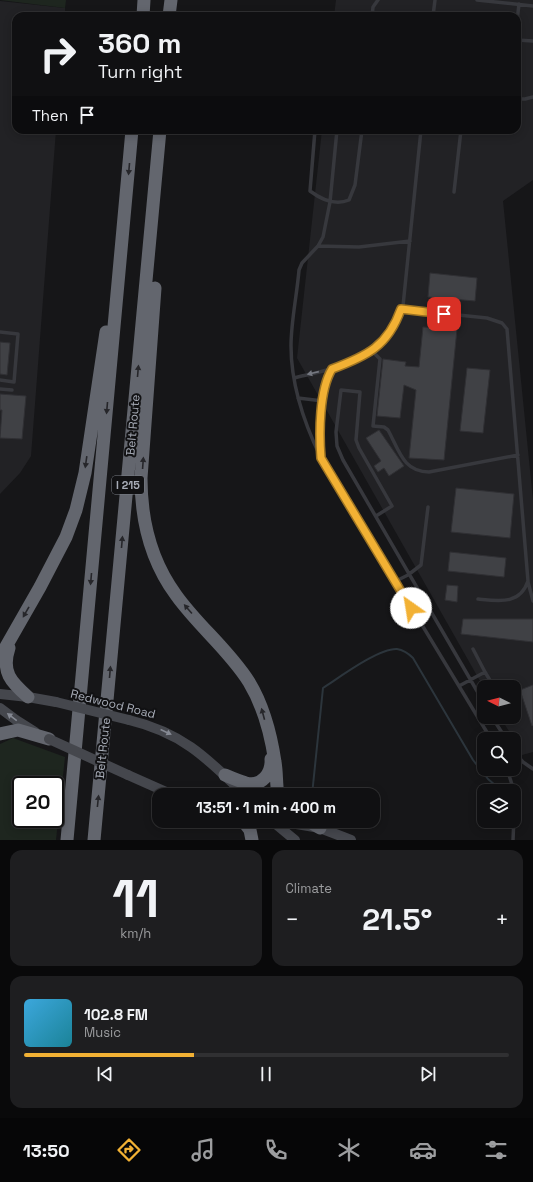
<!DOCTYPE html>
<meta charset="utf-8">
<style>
:root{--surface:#101012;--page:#1e1e20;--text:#f1f3f6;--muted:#9c9d9f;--line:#303032;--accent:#f2b134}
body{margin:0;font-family:"Space Grotesk",sans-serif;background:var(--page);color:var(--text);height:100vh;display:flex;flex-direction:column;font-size:15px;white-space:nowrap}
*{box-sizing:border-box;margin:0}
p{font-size:13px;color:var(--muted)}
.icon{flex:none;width:22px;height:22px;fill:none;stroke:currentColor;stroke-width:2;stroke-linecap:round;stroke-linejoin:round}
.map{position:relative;height:840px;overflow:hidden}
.side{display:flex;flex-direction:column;gap:10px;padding:10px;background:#09090a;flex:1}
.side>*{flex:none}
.top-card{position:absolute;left:12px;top:12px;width:509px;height:122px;border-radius:12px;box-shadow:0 2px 10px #0003,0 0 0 1px var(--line);background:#101012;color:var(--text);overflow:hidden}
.needle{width:26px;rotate:276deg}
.tools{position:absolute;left:477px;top:680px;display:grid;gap:8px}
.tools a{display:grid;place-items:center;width:44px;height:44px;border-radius:8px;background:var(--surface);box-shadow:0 2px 10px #0003,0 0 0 1px var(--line);font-size:20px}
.speed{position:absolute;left:12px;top:776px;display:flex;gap:8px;font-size:20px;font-weight:700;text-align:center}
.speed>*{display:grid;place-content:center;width:52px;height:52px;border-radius:50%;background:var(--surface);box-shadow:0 2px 10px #0003,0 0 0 1px var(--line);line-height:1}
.speed .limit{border:2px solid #111;border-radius:6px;background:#fff;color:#111}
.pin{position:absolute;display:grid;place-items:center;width:34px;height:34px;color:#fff;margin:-17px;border-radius:8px;box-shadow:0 2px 6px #0006}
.me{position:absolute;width:44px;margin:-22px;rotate:328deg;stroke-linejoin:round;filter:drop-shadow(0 0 3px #0008)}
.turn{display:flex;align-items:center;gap:14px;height:84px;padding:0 20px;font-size:18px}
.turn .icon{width:52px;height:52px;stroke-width:2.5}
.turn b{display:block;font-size:28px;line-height:34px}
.then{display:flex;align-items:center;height:38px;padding:0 20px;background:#0003;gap:8px;font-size:15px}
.big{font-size:30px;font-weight:700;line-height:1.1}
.side .card{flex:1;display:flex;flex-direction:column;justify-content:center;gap:6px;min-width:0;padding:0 14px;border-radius:12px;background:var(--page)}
.side .dial{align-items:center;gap:0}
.dial b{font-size:52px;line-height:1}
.song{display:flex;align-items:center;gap:12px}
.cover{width:48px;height:48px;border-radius:6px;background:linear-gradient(135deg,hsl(200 70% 55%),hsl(190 70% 35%))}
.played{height:4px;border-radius:2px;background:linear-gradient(90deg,var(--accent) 35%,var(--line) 35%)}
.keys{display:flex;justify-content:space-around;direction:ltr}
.heat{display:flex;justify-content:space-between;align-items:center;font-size:22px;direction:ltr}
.side .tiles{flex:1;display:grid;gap:10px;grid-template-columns:1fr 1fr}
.card:last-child{grid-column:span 2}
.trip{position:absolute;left:152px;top:788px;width:228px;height:40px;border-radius:12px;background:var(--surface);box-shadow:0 2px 10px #0003,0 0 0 1px var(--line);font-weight:700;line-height:40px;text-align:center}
.dock{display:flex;height:64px;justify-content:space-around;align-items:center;background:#060607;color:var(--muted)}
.dock .icon{width:28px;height:28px}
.dock .current{color:var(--accent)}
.dock b{font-size:18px;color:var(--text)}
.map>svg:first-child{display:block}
</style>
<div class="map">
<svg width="533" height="840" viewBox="0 0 533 840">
<rect width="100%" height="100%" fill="#161618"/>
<path fill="#222225" d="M 336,0 L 533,0 L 533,180 L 503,201 L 533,500 L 533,752 L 522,755 L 514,739 L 500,717 L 514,717 L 514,687 L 484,687 L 484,688 L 297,358 L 322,130 L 517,130 L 517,16 L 334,16 Z
M 0,1 L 65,8 L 65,16 L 16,16 L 16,130 L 56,130 L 31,456 L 20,473 L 0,494 Z"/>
<path fill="#1e261f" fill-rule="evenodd" d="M 0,0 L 66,0 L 65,8 Z
M 13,738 L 65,757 L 56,840 L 0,840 L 0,744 ZM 21,785 L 55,785 L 55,819 L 21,819 Z"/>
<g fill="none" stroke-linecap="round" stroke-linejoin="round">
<path stroke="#2c353c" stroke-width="2" d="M 312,795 L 323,688 C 340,677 379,648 397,649 C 404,650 409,654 413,658 L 473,760 L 488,779 L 502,791"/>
</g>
<path fill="#404145" stroke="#303034" d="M 430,273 L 477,278 L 475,301 L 428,297 Z
M 423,327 L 457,329 L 444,460 L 409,458 L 416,390 L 404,385 L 400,418 L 377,416 L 383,359 L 406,362 L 405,366 L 419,367 Z
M 0,342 L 10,343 L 7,375 L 0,374 Z
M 467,368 L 490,370 L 483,433 L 460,431 Z
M 0,394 L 26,396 L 22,439 L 0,438 L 2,410 L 0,410 Z
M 379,430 L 404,466 L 389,476 L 384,468 L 378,472 L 374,466 L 381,461 L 366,438 Z
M 456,488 L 514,494 L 510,538 L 451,532 Z
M 450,552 L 506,558 L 504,577 L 448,571 Z
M 447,585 L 458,586 L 457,602 L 445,600 Z
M 463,619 L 533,619 L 533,642 L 461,634 Z
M 533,685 L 533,725 L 532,726 L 520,690 Z"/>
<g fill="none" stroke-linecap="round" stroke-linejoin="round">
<path stroke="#37383d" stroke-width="3.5" d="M 477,0 L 533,6
M 372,16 L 373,7 L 378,0
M 433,16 L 435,0
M 517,21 L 519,4
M 517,40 L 533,41
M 517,99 L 525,99 L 533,97
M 315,130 L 310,191 C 322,200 335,206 349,200 L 355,185 L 362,130
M 337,130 L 330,202 L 323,237 L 318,246 L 302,263 L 299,270 C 297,295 291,321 291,346 C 291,386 304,423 321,458 L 491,739
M 454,192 L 461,130
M 318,246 L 359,247 L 410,241
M 401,309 L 487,318 L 502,323 L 507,329 L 528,581 C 520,605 499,601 478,599
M 0,332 L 18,334 L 14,382 L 0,380
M 372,351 L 380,359 L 373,426 L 384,427 L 388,430 C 399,450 403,472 429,472 L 518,455
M 294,378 C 331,369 378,362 396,323 C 399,318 401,312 403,306 L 421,130
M 0,389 L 12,390
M 298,398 L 323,401
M 321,456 C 319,432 319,389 332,369
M 376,516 L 392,506 L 359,448 L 356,440 L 360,392 L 341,390 L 336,432 L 337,446 L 343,460 L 484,703
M 394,582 L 408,575 L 421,565 L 428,507
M 528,582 L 533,601
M 485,672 L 494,687
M 459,686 L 485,672 L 473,649
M 492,717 L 506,739
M 512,717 L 513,718
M 514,752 L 523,762 L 533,769
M 507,769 L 515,794 L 513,840"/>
<path stroke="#45474d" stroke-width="10" d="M 0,694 L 28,697 L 56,702
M 0,708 L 16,720 L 35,732
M 129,720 C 183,733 207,758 245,795
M 128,775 L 173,795
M 272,821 L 295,840
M 279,821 L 320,828 L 351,840"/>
<path stroke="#63666e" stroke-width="13" d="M 143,16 L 144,0
M 169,16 L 171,0
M 155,288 L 141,478 C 141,520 151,561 176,595 C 198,626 229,650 249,682 C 263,705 271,735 275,762 C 277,773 276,784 278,795
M 9,648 C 1,672 11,682 28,697
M 0,657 L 40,587 L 66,537 L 76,510 L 85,473 L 106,332
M 0,734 L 18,730 L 49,739
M 225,775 C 232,778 239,781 246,783 C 262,787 272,773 271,759
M 243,821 L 250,830 L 252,840
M 308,821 L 320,828
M 67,840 L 132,130
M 94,840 L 160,130"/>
<path stroke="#45474d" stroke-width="10" d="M 56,702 L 129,720
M 49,739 L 128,775"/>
</g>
<defs><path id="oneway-solid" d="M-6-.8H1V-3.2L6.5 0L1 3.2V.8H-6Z"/></defs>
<g fill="#26262a">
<use href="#oneway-solid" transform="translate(129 169) rotate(95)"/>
<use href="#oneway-solid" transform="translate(138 371) rotate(-85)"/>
<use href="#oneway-solid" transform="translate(107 408) rotate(95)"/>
<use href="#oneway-solid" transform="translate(86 462) rotate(98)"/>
<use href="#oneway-solid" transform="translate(143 463) rotate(-86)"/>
<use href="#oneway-solid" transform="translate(122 542) rotate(-85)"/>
<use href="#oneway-solid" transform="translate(91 579) rotate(95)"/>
<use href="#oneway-solid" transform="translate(188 609) rotate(-131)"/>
<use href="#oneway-solid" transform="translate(26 612) rotate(120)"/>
<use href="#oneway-solid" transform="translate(110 672) rotate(-85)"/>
<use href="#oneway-solid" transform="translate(263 714) rotate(-105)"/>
<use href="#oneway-solid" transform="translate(98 801) rotate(-84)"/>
</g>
<use fill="#757881" href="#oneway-solid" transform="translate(313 373) rotate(167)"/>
<g fill="#858993">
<use href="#oneway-solid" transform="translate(12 717) rotate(-143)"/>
<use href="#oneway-solid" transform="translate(166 732) rotate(25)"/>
</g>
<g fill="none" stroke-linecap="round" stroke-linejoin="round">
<g stroke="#9d7322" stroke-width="10">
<path id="route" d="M 411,608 L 321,458 C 319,434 319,390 332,369 C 367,356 388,346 401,309 L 444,314"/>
</g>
<use href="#route" stroke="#f2b134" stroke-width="7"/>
</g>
<g text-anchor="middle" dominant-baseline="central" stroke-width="4" stroke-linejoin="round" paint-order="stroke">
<rect fill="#111113" stroke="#7b7e86" stroke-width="1" x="112" y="476" width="32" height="18" rx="3"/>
<g font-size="11" font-weight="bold" fill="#a8adb8">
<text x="128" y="485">I 215</text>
</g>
<g font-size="12" fill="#a8adb8" stroke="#111113">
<text transform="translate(133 425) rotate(-85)">Belt Route</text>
<text transform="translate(113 704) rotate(14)">Redwood Road</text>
<text transform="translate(103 748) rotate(-84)">Belt Route</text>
</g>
</g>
</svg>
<div class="tools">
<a><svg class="needle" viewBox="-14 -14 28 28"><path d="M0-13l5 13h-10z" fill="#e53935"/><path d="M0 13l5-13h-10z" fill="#9c9d9f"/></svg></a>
<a><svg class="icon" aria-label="search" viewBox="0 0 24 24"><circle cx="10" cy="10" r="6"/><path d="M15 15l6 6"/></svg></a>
<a><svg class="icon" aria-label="layers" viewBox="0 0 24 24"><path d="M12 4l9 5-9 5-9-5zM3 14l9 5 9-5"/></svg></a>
</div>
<div class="speed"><div class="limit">20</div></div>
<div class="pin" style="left:444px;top:314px;background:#d93025"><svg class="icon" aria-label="arrive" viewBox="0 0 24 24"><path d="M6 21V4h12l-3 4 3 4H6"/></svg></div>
<svg class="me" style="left:411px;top:608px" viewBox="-20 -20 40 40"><circle r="19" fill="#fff"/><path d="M0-13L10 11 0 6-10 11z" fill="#f2b134"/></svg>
<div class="trip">13:51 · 1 min · 400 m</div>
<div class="top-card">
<div class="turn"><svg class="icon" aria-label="right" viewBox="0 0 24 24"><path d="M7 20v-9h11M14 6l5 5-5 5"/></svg><div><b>360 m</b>Turn right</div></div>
<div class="then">Then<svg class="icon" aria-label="arrive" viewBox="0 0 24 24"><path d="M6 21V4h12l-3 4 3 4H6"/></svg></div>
</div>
</div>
<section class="side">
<div class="tiles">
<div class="card dial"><b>11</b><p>km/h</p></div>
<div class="card"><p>Climate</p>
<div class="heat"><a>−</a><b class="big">21.5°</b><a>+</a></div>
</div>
<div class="card">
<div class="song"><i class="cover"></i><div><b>102.8 FM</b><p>Music</p></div></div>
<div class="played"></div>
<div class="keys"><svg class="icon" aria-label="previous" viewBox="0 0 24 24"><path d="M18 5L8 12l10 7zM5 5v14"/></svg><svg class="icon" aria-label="pause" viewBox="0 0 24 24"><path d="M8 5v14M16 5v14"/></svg><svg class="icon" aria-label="next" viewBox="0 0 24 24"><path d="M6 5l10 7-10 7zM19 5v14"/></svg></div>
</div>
</div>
</section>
<nav class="dock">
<b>13:50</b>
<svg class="icon current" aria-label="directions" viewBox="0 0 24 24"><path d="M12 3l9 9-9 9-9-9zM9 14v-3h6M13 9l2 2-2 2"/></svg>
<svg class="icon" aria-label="music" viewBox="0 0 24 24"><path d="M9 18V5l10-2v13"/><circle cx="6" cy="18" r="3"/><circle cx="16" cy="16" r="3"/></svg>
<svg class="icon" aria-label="phone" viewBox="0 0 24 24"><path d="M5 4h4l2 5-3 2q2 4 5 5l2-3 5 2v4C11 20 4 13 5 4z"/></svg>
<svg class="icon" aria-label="climate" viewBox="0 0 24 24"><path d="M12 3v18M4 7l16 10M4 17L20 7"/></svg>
<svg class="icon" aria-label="car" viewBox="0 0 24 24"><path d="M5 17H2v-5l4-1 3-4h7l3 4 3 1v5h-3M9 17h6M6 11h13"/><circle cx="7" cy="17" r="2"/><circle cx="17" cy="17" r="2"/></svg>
<svg class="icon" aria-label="filters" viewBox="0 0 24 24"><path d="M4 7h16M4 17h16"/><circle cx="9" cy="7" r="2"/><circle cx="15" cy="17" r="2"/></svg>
</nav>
